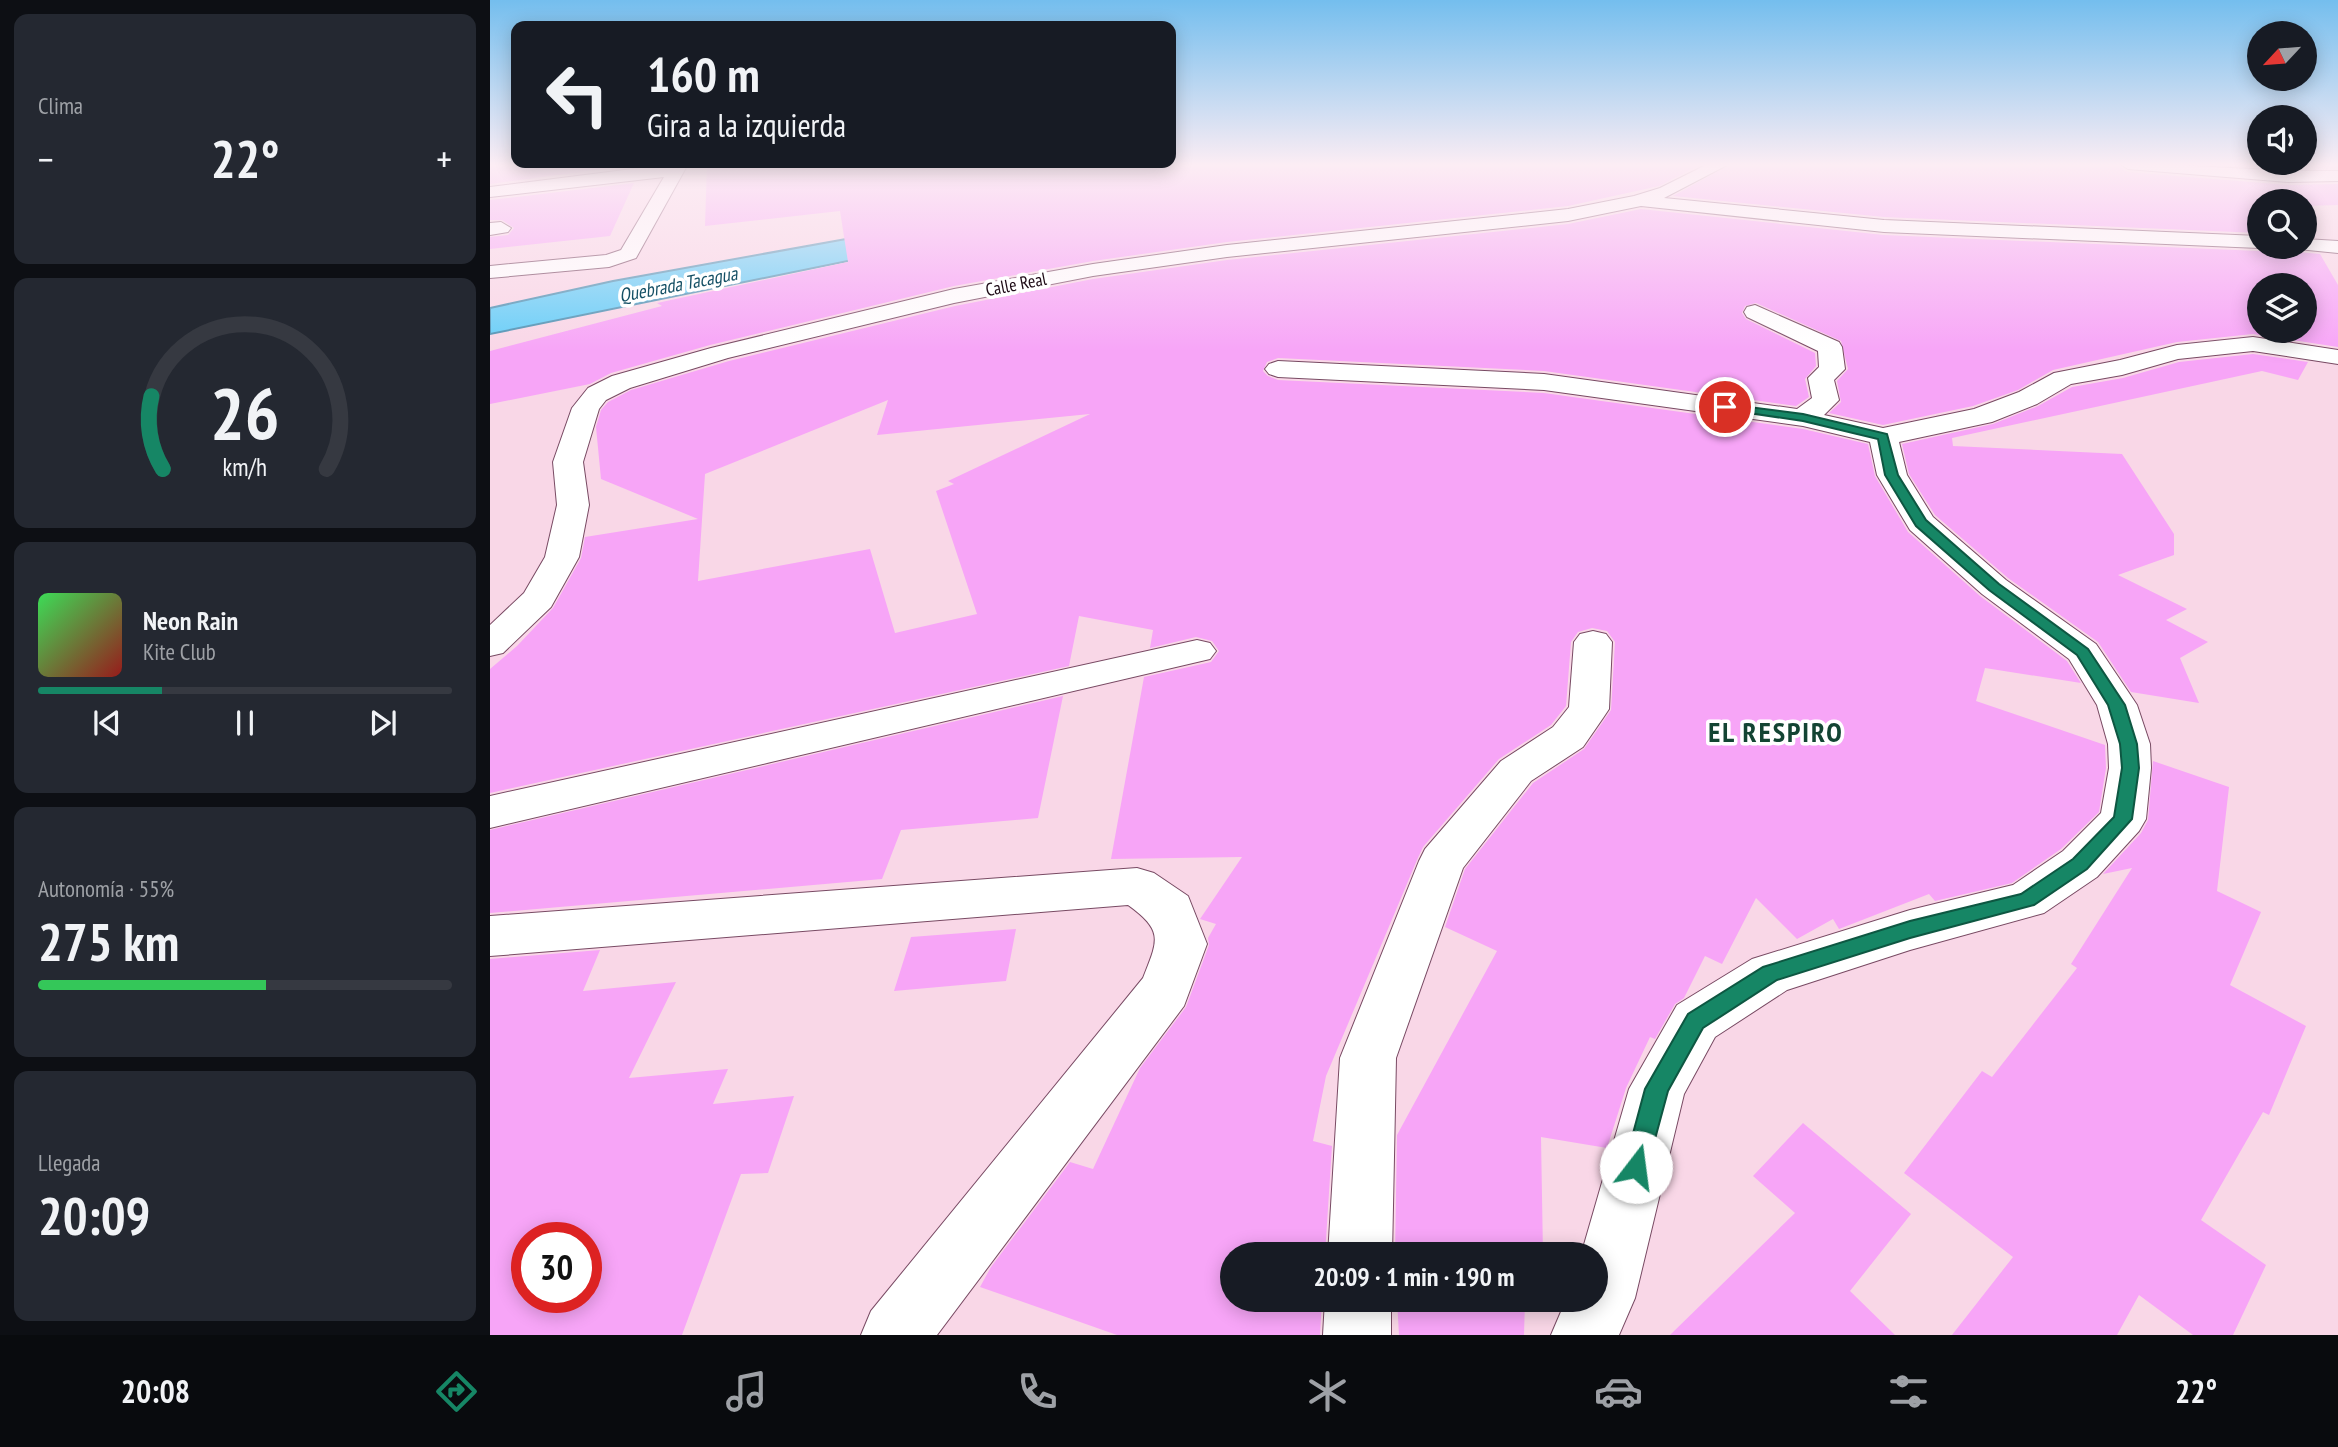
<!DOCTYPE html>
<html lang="es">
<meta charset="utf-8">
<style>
:root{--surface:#171b24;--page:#242831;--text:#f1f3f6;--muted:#9ea1a6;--line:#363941;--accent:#168665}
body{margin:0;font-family:"PT Sans Narrow",sans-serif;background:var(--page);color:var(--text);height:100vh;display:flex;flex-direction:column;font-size:26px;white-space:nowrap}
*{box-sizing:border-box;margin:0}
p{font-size:23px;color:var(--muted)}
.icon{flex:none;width:38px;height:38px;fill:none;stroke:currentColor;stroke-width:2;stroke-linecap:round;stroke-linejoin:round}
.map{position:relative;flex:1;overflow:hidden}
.details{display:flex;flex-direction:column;gap:14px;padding:14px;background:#0d0f14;width:490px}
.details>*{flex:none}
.hud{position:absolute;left:21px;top:21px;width:665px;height:147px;border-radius:14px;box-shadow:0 4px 18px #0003;background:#171b24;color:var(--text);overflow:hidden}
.needle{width:46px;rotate:244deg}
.tools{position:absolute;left:1757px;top:21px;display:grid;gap:14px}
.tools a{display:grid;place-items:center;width:70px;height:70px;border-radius:50%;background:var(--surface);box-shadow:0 4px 18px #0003;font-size:35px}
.speed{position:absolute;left:21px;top:1222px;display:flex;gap:14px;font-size:35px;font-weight:700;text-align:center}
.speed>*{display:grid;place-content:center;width:91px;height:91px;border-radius:50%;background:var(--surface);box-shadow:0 4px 18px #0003;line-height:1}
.speed .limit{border:10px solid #d22;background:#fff;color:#111}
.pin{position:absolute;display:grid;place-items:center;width:60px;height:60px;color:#fff;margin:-30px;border:4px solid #fff;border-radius:50%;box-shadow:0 2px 7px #0007}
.me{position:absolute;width:77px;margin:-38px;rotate:15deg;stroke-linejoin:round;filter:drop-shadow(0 0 5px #0008)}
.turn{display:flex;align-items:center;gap:24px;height:147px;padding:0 21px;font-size:32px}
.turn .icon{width:91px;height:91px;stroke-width:2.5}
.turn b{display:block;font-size:49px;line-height:60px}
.big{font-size:52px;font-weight:700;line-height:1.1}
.details .tile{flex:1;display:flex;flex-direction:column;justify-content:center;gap:10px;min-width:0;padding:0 24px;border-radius:14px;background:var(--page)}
.details .dial{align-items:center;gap:0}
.dial svg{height:182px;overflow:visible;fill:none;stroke:var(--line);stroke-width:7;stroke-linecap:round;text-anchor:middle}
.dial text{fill:var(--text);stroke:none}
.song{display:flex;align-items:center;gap:21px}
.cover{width:84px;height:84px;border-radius:10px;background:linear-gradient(135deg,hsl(130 70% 55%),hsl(0 70% 35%))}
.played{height:7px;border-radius:4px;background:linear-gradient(90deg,var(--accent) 30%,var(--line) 30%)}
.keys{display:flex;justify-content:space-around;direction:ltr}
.heat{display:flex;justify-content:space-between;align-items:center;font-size:38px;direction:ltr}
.charge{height:10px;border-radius:5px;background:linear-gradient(90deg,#34c759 55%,var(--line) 0)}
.trip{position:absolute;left:730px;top:1242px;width:388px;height:70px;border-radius:35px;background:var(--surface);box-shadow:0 4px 18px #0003;font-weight:700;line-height:70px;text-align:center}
.tabs{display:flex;height:112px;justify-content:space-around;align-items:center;background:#090b0e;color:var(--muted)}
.tabs .icon{width:49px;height:49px}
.tabs .active{color:var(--accent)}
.tabs b{font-size:32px;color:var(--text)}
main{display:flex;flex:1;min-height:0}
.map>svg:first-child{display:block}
</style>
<main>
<section class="details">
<div class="tile"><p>Clima</p>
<div class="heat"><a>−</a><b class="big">22°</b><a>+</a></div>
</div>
<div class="tile dial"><svg viewBox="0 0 100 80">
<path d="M14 69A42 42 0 1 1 86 69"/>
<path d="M14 69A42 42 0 0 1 9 37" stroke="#168665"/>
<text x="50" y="56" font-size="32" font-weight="700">26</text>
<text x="50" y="72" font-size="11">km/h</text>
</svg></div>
<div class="tile">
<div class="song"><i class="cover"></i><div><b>Neon Rain</b><p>Kite Club</p></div></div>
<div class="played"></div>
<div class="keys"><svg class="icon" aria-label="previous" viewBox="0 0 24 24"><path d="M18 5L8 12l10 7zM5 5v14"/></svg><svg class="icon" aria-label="pause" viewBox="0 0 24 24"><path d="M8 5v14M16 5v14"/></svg><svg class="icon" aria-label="next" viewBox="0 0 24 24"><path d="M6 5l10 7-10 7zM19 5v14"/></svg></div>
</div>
<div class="tile"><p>Autonomía · 55%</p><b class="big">275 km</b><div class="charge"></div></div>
<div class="tile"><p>Llegada</p><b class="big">20:09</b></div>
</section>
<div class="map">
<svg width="1848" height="1335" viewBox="0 0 1848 1335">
<rect width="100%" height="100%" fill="#f9d7e7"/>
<path fill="#66cef8" stroke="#5093b4" stroke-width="2" d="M 367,237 L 436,245 L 0,334 L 0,308 L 123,281 Z"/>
<path fill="#f7a5f7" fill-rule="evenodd" d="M 0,164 L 151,164 L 0,184 Z
M 217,164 L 1212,164 L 1169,186 L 1078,206 L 737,242 L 603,261 L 464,286 L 220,345 L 121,373 L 100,384 L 0,404 L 0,351 L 172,306 L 167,303 L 358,262 L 350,211 L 215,226 Z
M 1241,164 L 1627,164 L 1638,172 L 1798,185 L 1848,184 L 1848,205 L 1815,206 L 1815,201 L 1769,201 L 1769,233 L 1394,217 L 1183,196 Z
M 1719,164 L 1848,164 L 1848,168 L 1793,168 Z
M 144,183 L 120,236 L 0,249 L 0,237 L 18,235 L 24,228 L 12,220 L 0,220 L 0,200 Z
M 1151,209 L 1394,235 L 1769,251 L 1777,247 L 1803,247 L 1808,252 L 1830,254 L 1848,285 L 1848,347 L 1763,334 L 1687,342 L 1563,370 L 1528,390 L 1483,406 L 1393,425 L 1339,413 L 1351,402 L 1347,381 L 1358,369 L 1351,341 L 1266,303 L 1255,306 L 1252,313 L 1256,319 L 1325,353 L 1326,366 L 1315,379 L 1319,397 L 1306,406 L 1054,371 L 788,358 L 777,362 L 773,371 L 778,376 L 788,380 L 1054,393 L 1313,429 L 1378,444 L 1385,476 L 1418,532 L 1490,596 L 1577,661 L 1591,683 L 1495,668 L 1486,701 L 1615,745 L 1616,768 L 1609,812 L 1571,849 L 1522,883 L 1445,901 L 1439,894 L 1349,929 L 1343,919 L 1307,939 L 1266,898 L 1232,964 L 1215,956 L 1194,998 L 1185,1004 L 1165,1039 L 1160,1037 L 1136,1088 L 1117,1148 L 1051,1137 L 1053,1255 L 905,1255 L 907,1135 L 1007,951 L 955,927 L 975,869 L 1043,783 L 1094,749 L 1121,710 L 1125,642 L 1117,631 L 1102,628 L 1088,632 L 1081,642 L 1076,706 L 1061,725 L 1009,759 L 933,847 L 927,860 L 836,1076 L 823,1141 L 842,1146 L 835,1255 L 742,1255 L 742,1300 L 832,1300 L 830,1335 L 627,1335 L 490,1287 L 501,1267 L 580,1162 L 603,1169 L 650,1068 L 696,1007 L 719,945 L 718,938 L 726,924 L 710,919 L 752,857 L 621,859 L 654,677 L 721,662 L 729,651 L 722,641 L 706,637 L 660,648 L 663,630 L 589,616 L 579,666 L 0,793 L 0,669 L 27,646 L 63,608 L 91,558 L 95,537 L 208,519 L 111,479 L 106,427 L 111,410 L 118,402 L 141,390 L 239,361 L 465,306 L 603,279 L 737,260 L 1078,224 ZM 1769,285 L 1815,285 L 1815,331 L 1769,331 ZM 398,400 L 387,435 L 600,414 L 458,481 L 464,484 L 446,491 L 487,614 L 405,633 L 380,549 L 208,581 L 215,474 Z
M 1763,354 L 1818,362 L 1808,380 L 1772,371 L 1462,438 L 1463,446 L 1632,454 L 1684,534 L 1684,555 L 1628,575 L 1697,609 L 1676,620 L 1718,642 L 1690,658 L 1709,703 L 1641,692 L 1608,642 L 1518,578 L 1445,515 L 1419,474 L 1412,444 L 1503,424 L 1548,406 L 1582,387 L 1633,378 L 1689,362 Z
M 573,696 L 548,818 L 411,830 L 392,879 L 0,913 L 0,830 Z
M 1663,761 L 1739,787 L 1727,891 L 1771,912 L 1740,985 L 1816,1026 L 1779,1115 L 1773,1112 L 1711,1220 L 1776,1265 L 1743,1335 L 1703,1335 L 1649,1295 L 1627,1335 L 1462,1335 L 1523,1257 L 1414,1173 L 1492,1071 L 1502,1077 L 1587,968 L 1581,964 L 1642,868 L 1613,874 L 1651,833 L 1658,820 Z
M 526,929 L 516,981 L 404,991 L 421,937 Z
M 110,950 L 93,991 L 186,982 L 139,1078 L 238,1069 L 223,1104 L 304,1096 L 278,1173 L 251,1174 L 192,1335 L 0,1335 L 0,959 ZM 37,1237 L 96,1237 L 96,1297 L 37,1297 Z
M 1313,1123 L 1421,1214 L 1360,1291 L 1405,1335 L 1180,1335 L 1305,1213 L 1263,1176 Z
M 907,1300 L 1035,1300 L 1034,1335 L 909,1335 Z"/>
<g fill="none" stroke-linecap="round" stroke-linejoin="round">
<g stroke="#784a63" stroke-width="2">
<path id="street" d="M 182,164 L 198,164 L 146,258 L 119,267 L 0,278 L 0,266 L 116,255 L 131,250 L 174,177 L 0,197 L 0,187 Z
M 1218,164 L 1239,164 L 1174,198 L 1394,220 L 1769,236 L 1769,247 L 1774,247 L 1769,248 L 1394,232 L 1151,206 L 1078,221 L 737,257 L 603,276 L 464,303 L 238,358 L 140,388 L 116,400 L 109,409 L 93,462 L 99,505 L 89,557 L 61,607 L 13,653 L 0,656 L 0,625 L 34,593 L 55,557 L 67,505 L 63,462 L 82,408 L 98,388 L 122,376 L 221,348 L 464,289 L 603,264 L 737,245 L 1078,209 L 1144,196 L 1170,188 Z
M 1630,164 C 1703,164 1775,172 1848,171 L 1848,181 L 1798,182 L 1638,169 Z
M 11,222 L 21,228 L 18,232 L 0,235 L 0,223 Z
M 1815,239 L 1848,241 L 1848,253 L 1808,249 L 1806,247 L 1815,247 Z
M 1265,305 L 1349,342 L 1352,347 L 1355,369 L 1344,380 L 1349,400 L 1334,415 L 1393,428 L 1484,409 L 1529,392 L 1564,373 L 1630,360 L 1687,345 L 1763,337 L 1848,350 L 1848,364 L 1763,351 L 1688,359 L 1632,375 L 1581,384 L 1547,404 L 1502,422 L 1409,442 L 1417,475 L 1443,517 L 1516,580 L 1606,644 L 1641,696 L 1647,705 L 1660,744 L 1661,768 L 1656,819 L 1649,831 L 1607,877 L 1554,913 L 1420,950 L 1297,990 L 1225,1037 L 1194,1094 L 1145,1298 L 1129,1335 L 1061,1335 L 1076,1300 L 1106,1300 L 1106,1255 L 1091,1255 L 1139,1089 L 1187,1005 L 1262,959 L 1420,910 L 1523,885 L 1573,851 L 1611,813 L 1619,768 L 1618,744 L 1607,705 L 1579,659 L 1492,594 L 1420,530 L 1387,475 L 1380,442 L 1313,426 L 1054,390 L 788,377 L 779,374 L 775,369 L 779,364 L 788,361 L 1054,374 L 1307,409 L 1322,398 L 1318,378 L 1329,367 L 1328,351 L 1257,317 L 1254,312 L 1257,307 Z
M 1103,631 L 1116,634 L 1122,642 L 1119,709 L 1113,718 L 1093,747 L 1041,781 L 973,868 L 906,1058 L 902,1255 L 838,1255 L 850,1058 L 929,861 L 935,849 L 1011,761 L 1063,727 L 1079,707 L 1084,642 L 1090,634 Z
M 707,640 L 720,643 L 726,651 L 720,659 L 0,828 L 0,796 Z
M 647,868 L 664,873 L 698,896 L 717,944 L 694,1006 L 447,1335 L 371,1335 L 381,1311 L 653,978 C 668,940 674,931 638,905 L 0,956 L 0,916 Z
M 835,1300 L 901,1300 L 901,1335 L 833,1335 Z"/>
</g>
<use href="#street" fill="#fff" fill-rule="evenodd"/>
</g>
<linearGradient id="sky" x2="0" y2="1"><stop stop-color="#74beee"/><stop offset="0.47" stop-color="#fcedf4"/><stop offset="1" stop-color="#fcedf4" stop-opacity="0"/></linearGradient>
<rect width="1848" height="351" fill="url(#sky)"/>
<path fill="#168665" stroke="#0e5742" stroke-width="2" d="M 1235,404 L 1313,414 L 1397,434 L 1408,475 L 1436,520 L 1509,584 L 1598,649 L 1635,705 L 1647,744 L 1649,768 L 1642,819 L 1597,869 L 1544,905 L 1420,938 L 1287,980 L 1213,1028 L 1178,1091 L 1155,1176 L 1146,1179 L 1137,1176 L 1134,1167 L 1155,1089 L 1198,1014 L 1273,967 L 1420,921 L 1531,894 L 1583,859 L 1624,817 L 1632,768 L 1630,744 L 1618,705 L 1587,655 L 1499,590 L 1426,526 L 1395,475 L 1388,439 L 1313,421 L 1231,409 L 1231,405 Z"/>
<g text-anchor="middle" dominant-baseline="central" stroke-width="7" stroke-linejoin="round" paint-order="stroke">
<g font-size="18" fill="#1d0a15" stroke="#fff">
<text transform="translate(526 284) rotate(-11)">Calle Real</text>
</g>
<g font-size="19" font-style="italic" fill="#155065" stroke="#fff">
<text transform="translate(188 284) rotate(-11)">Quebrada Tacagua</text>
</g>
<g font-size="28" font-weight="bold" letter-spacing="2" fill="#134433" stroke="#fff">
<text x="1286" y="731">EL RESPIRO</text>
</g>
</g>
</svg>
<div class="tools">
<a><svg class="needle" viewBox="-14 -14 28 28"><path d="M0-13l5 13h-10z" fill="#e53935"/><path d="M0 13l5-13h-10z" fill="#9ea1a6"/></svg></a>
<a><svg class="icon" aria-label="sound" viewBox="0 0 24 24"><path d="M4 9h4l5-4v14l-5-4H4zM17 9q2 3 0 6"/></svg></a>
<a><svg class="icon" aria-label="search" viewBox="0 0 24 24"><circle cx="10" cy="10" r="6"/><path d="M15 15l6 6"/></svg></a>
<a><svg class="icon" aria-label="layers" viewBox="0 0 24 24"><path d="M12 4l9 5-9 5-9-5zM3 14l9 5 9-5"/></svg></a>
</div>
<div class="speed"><div class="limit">30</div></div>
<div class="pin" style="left:1235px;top:407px;background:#d93025"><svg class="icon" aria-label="arrive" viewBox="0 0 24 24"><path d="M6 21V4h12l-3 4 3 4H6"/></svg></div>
<svg class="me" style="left:1146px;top:1167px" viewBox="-20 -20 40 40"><circle r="19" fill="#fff"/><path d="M0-13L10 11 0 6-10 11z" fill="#168665"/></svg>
<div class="trip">20:09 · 1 min · 190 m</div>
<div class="hud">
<div class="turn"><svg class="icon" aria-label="left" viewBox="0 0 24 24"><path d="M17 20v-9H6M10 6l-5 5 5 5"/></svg><div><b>160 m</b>Gira a la izquierda</div></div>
</div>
</div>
</main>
<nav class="tabs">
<b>20:08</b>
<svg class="icon active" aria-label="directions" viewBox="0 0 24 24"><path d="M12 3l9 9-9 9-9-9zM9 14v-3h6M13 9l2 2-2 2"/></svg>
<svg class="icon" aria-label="music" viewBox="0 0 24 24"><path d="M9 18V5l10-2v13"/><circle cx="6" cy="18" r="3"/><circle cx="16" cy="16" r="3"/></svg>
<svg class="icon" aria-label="phone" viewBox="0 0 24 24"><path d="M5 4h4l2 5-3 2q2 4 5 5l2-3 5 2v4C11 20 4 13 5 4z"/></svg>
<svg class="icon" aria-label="climate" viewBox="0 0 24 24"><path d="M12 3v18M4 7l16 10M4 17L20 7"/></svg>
<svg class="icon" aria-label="car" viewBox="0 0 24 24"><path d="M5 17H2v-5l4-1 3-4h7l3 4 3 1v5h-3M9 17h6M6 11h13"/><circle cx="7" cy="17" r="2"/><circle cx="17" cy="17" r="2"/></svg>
<svg class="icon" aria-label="filters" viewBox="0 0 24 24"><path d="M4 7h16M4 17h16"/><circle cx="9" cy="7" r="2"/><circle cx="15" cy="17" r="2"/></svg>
<b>22°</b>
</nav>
